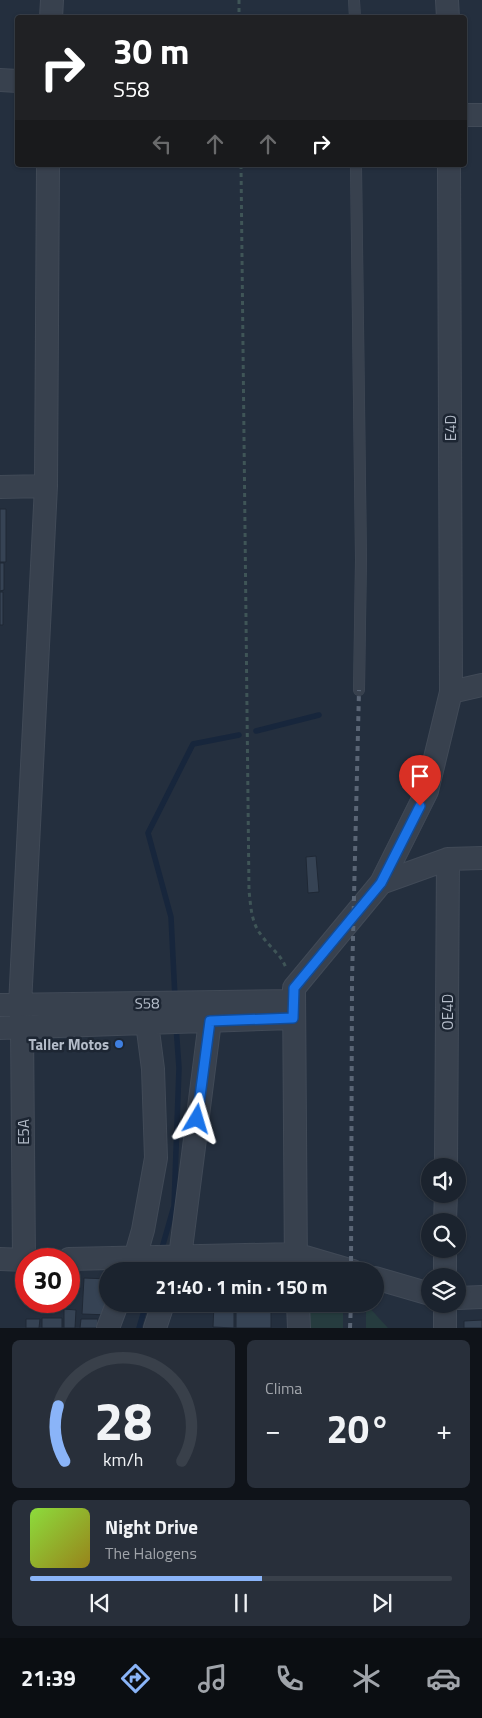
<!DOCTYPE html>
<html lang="es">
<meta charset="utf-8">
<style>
:root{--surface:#1b232e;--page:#282f3a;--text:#f1f3f6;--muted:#a0a4aa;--line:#39404a;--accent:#8ab4f8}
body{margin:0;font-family:"Titillium Web",sans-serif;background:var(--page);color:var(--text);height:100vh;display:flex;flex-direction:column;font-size:19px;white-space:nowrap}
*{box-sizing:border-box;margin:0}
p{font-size:16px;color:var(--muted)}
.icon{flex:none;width:28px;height:28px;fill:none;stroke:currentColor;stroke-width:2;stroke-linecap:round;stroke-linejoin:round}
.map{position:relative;height:1328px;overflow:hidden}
.panel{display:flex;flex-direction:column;gap:12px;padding:12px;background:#0f1319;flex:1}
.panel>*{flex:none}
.banner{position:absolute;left:15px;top:15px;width:452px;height:152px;border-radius:5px;box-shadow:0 1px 4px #0004,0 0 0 1px var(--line);background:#202124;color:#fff;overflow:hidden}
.controls{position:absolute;left:421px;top:1158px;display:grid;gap:10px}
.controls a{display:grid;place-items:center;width:45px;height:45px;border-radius:50%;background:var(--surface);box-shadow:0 1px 4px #0004,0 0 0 1px var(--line);font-size:25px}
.speed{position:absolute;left:15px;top:1248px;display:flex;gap:10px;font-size:25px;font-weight:700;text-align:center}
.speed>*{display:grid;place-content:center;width:65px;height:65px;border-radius:50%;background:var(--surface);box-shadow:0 1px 4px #0004,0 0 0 1px var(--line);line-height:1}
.speed .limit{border:8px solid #d22;background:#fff;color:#111}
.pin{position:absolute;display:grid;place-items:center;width:42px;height:42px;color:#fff;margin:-51px -21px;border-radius:50% 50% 50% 0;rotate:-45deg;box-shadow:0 0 5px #0007}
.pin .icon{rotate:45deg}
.me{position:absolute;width:55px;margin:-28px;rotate:7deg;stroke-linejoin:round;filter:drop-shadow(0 0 4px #0008)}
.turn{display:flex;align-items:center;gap:18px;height:105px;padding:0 15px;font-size:22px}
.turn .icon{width:65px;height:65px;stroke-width:2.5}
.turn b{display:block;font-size:35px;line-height:42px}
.lanes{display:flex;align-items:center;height:48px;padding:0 15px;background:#0003;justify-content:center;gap:25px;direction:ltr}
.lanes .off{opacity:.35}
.big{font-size:38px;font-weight:700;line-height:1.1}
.panel .tile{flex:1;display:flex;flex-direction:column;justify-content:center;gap:8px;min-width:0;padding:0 18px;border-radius:8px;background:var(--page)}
.panel .dial{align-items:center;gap:0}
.dial svg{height:130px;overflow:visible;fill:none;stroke:var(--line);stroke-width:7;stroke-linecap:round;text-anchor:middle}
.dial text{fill:var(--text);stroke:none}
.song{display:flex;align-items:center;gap:15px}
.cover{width:60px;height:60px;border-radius:8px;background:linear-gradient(135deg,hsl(90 70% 55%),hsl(50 70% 35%))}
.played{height:5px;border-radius:2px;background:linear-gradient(90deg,var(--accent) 55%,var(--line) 55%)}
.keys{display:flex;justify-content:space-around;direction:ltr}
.heat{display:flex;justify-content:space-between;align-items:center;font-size:28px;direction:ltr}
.panel .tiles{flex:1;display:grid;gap:12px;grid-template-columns:1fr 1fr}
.tile:last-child{grid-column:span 2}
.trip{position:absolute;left:99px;top:1262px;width:285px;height:50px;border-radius:25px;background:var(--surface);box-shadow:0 1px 4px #0004,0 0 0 1px var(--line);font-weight:700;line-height:50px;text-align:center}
.tab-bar{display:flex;height:80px;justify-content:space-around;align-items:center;background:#0b0e12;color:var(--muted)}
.tab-bar .icon{width:35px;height:35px}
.tab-bar .current{color:var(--accent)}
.tab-bar b{font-size:22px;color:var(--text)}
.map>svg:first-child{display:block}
</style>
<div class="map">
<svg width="482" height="1328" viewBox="0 0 482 1328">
<rect width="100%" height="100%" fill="#242f3e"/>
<path fill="#263c3f" d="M 310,1304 L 343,1304 L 343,1328 L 310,1328 Z
M 366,1304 L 388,1328 L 366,1328 Z"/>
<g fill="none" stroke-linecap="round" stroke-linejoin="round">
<path stroke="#17263c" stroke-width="5.5" d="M 256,731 L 319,715
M 175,998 L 171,917 L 148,833 L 193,744 L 239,735
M 162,1248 L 174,1206 L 179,1068 L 176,1026
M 139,1328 L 146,1304"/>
</g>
<path fill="#364354" stroke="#1f2835" d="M 0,509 L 6,509 L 6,562 L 0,562 Z
M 0,563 L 4,563 L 4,590 L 0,591 Z
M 0,592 L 3,592 L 3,625 L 0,625 Z
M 316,856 L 319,892 L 308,893 L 306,857 Z
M 84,1278 L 108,1279 L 108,1304 L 110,1315 L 82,1314 Z
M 214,1304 L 234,1304 L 234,1328 L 213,1327 Z
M 236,1308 L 271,1308 L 271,1328 L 236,1328 Z
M 64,1309 L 76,1310 L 75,1328 L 64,1328 Z
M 42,1318 L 62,1318 L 62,1328 L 42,1328 Z
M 26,1319 L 40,1319 L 39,1328 L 26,1328 Z
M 81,1319 L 98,1319 L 98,1328 L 80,1328 Z
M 482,1320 L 482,1328 L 464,1328 L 464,1321 Z"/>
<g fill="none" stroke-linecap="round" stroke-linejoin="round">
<g stroke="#414a57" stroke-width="12">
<path id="service" d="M 354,0 L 355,18
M 356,165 L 361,559 L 359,690"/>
</g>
<g stroke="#414a57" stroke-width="24">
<path id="minor" d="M 447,0 L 448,18
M 51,18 L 52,0
M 0,80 L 18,81
M 465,115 L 482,115
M 0,487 L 46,486
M 451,692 L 482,685
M 381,883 L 427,791 L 451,692 L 449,165
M 0,1005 L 294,1001
M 0,1028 L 293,1018
M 446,1166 L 448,859
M 445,1221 L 446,1194
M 0,1259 L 26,1260
M 69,1259 L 295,1254 L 353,1271
M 24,1260 L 22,1028 L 20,1005 L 46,486 L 48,165
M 175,1270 L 180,1257 L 210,1021
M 130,1271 L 135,1258 L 143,1230 L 156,1158 L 153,1069 L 147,1023
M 296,1271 L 294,988 L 381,883 L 448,859 L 482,858
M 445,1276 L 445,1249
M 375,1278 L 430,1294
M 458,1298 L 482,1297
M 298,1304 L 299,1328
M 445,1304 L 445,1328
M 108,1328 L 117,1304
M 155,1328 L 163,1304"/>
</g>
<path stroke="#3f5557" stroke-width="3" stroke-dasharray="4 4" stroke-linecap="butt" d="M 239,0 L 239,18
M 241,165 L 249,891 C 251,907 251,923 262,936 C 270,948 281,954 286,968"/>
<use href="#service" stroke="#38414e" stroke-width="11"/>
<use href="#minor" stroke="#38414e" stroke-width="22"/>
<path stroke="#5a6575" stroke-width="4" stroke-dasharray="5 5" stroke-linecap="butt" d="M 351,1271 L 352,980 L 359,690
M 350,1328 L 351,1304"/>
</g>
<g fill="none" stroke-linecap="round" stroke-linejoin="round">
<g stroke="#114b97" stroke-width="12">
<path id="route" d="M 197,1119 L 210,1021 L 293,1018 L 294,988 L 381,883 L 420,806"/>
</g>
<use href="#route" stroke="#1a73e8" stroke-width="9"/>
</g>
<circle fill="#3f7fe0" stroke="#1d2633" stroke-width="2" cx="119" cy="1044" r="5"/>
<g text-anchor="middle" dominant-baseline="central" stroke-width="5" stroke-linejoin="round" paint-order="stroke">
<g font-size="15" fill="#b4bcc9" stroke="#1d2633">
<text transform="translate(450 428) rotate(-90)">E4D</text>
<text transform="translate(147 1003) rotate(-1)">S58</text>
<text transform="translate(447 1012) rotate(-90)">OE4D</text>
<text transform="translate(23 1132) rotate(-90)">E5A</text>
</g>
<g font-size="15" font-weight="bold" fill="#b4bcc9" stroke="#1d2633" text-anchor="end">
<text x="109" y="1044">Taller Motos</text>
</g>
</g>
</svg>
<div class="controls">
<a><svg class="icon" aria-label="sound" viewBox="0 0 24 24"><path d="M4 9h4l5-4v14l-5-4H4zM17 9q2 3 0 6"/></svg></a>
<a><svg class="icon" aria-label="search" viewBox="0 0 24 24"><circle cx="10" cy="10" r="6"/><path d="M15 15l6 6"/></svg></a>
<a><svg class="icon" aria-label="layers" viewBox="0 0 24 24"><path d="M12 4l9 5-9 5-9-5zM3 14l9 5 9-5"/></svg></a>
</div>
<div class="speed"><div class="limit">30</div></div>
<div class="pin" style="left:420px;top:806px;background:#d93025"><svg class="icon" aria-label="arrive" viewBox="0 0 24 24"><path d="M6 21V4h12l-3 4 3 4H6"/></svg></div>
<svg class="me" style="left:197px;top:1119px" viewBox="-20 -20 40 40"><path d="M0-17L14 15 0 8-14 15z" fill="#1a73e8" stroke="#fff" stroke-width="4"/></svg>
<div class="trip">21:40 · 1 min · 150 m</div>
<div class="banner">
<div class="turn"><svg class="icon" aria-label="right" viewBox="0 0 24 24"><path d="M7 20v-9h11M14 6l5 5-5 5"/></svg><div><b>30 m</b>S58</div></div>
<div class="lanes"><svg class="icon off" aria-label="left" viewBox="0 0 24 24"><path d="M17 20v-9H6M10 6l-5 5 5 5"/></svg><svg class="icon off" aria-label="ahead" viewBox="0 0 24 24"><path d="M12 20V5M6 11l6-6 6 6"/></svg><svg class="icon off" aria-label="ahead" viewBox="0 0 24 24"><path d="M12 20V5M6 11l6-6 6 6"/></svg><svg class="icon" aria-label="right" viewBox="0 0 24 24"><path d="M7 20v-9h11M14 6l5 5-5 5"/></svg></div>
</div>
</div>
<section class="panel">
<div class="tiles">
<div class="tile dial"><svg viewBox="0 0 100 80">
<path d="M14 69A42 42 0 1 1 86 69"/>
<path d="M14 69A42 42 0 0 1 10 35" stroke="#8ab4f8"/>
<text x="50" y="56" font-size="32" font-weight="700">28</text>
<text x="50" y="72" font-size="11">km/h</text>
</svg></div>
<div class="tile"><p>Clima</p>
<div class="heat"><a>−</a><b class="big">20°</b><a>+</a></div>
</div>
<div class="tile">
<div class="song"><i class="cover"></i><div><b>Night Drive</b><p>The Halogens</p></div></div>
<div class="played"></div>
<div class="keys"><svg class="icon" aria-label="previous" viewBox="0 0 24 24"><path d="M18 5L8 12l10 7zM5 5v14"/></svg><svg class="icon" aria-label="pause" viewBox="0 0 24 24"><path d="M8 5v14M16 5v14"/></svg><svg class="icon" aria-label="next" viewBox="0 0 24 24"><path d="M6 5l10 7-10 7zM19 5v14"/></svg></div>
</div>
</div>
</section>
<nav class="tab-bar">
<b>21:39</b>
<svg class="icon current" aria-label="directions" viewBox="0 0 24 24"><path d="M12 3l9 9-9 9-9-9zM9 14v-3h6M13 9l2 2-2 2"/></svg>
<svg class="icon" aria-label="music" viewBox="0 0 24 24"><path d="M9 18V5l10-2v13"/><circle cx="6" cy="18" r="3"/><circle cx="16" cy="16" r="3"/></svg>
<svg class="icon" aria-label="phone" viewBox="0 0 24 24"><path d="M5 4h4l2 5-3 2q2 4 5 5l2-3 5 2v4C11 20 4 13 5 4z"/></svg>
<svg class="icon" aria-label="climate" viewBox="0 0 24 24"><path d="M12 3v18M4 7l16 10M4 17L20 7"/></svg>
<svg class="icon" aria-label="car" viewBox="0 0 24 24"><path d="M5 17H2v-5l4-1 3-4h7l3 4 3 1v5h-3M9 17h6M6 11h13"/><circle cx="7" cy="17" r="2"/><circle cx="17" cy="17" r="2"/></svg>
</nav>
